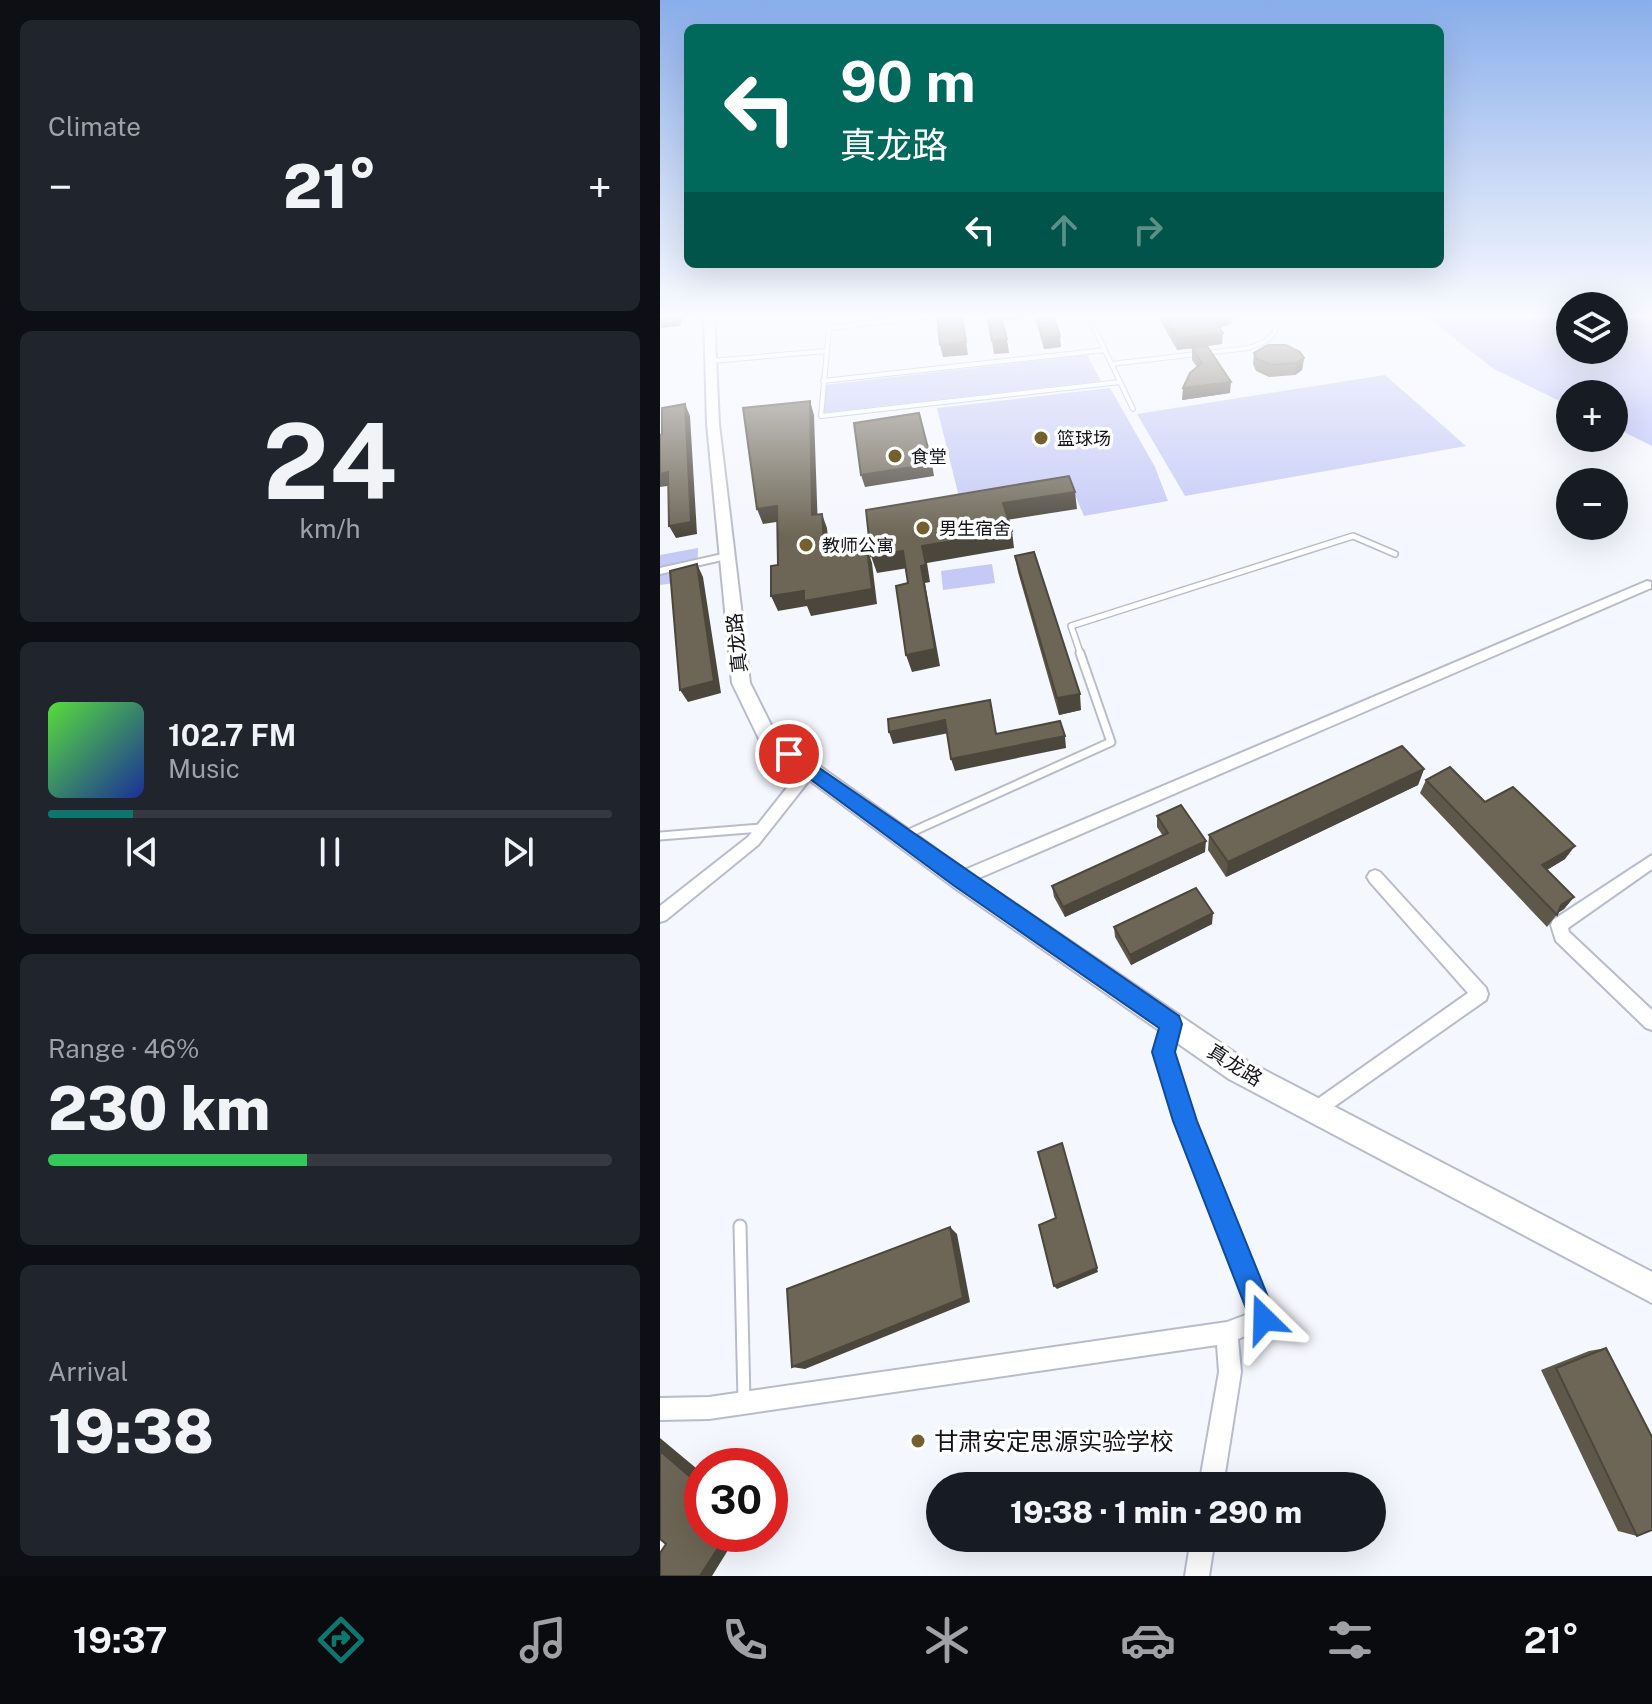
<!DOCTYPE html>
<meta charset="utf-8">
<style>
:root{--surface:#171b24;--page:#20242c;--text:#f1f3f6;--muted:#9ea1a6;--line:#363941;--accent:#0f766e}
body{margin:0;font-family:"Public Sans","Noto Sans SC",sans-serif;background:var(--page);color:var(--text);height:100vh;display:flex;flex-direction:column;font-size:30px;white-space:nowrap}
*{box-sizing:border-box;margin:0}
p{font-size:26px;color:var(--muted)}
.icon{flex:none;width:44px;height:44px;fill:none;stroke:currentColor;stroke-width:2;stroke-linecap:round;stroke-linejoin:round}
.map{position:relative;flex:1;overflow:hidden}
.panel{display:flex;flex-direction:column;gap:20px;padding:20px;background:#0d0f14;width:660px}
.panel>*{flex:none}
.top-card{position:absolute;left:24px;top:24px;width:760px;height:244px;border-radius:12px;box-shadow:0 8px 32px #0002;background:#00695c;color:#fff;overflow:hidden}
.tools{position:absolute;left:896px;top:292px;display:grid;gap:16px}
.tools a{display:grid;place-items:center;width:72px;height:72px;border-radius:50%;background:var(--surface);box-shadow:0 8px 32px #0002;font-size:40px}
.speed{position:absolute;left:24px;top:1448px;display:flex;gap:16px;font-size:40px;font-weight:700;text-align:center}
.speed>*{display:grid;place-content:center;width:104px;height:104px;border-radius:50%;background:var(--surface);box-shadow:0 8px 32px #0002;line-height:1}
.speed .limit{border:12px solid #d22;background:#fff;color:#111}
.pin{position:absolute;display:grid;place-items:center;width:68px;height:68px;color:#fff;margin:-34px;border:4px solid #fff;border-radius:50%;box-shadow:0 2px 8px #0007}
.me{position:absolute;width:88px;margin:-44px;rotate:338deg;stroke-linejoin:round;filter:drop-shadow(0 0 6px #0008)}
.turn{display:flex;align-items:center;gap:28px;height:168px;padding:0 24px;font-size:36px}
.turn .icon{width:104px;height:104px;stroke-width:2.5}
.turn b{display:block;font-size:56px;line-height:68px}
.lanes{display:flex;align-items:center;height:76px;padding:0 24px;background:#0003;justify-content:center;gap:40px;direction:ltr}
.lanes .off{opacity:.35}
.big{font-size:60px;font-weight:800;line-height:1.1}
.panel .tile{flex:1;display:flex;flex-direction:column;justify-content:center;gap:12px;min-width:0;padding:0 28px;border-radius:12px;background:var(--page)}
.panel .dial{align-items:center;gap:0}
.dial b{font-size:104px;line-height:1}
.song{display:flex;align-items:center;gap:24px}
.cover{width:96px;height:96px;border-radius:12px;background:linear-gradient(135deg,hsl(110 70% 55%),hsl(230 70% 35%))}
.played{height:8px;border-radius:4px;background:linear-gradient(90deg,var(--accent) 15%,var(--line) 15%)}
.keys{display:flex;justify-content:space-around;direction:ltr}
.heat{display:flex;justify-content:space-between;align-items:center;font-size:44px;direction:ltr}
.charge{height:12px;border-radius:6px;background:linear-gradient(90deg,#34c759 46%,var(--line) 0)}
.trip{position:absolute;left:266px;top:1472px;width:460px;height:80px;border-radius:40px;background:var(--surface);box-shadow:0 8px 32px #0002;font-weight:800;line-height:80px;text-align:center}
.menu{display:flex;height:128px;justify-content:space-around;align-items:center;background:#090b0e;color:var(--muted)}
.menu .icon{width:56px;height:56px}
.menu .active{color:var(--accent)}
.menu b{font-size:36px;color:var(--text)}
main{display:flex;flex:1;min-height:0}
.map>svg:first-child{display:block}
</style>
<main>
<section class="panel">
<div class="tile"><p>Climate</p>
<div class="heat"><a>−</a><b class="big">21°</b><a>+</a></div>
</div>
<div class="tile dial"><b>24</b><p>km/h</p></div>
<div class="tile">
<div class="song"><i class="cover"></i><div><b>102.7 FM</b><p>Music</p></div></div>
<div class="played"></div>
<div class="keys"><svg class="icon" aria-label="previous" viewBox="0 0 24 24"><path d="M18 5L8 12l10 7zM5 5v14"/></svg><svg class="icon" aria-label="pause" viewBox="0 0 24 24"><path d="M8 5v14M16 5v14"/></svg><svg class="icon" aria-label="next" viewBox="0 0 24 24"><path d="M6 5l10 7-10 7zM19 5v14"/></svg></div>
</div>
<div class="tile"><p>Range · 46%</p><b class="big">230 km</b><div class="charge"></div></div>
<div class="tile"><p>Arrival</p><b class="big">19:38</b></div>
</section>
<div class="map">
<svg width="992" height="1576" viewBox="0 0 992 1576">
<rect width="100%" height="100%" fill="#f5f7fe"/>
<path fill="#c4c9f6" d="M 427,355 L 441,381 L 161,413 L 163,385 Z
M 725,375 L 806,446 L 525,496 L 477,414 Z
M 450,388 L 495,467 L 508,501 L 424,516 L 409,481 L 299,497 L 277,408 Z
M 38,548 L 37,580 L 0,585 L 0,555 Z
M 332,564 L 335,583 L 283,590 L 281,571 Z"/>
<path fill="#b9bffd" d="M 764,315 L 910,315 L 910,350 L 954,350 L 954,315 L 992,315 L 992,446 L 954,427 L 954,394 L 910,394 L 910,406 L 834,369 Z"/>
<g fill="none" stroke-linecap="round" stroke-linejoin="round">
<g stroke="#b8bbcc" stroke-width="6">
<path id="lane-far3" d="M 280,315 L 169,328 L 161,416 L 460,382
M 428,315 L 473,409
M 51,361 L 166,351
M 451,364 L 588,348 C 600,344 611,341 616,329 L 610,315
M 163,381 L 445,350"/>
</g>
<g stroke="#b8bbcc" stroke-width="8">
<path id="lane-far2" d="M 421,655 L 411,626 L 693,536 L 735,554"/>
</g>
<g stroke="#b8bbcc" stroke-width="11">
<path id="lane-far1" d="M 245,835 L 451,742 L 420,653
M 0,836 L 101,828"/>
</g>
<g stroke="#b8bbcc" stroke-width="15">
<path id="lane" d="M 80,1226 L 84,1401"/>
</g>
<g stroke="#b8bbcc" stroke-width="4">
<path id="street" d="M 67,553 L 72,556 L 71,558 L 0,574 L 0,568 Z
M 987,581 L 991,582 L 991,588 L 305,884 L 300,886 L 295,884 L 292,879 L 295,874 Z
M 150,764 L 155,765 L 157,769 L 155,773 L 98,845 L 6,920 L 0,922 L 0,906 L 88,837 L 145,765 Z
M 992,855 L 992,869 L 908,928 L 909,932 L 992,1010 L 992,1030 L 986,1028 L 896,941 L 891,925 L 893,920 Z
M 715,870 L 720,872 L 826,988 L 828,994 L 826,1000 L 655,1120 L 649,1117 L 646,1111 L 649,1105 L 808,993 L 710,882 L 707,877 L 710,872 Z
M 511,1016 L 517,1018 L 520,1024 L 512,1052 L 534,1121 L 615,1319 L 611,1326 L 578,1339 L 581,1372 L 563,1486 L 539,1486 L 559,1372 L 557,1345 L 49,1419 L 0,1420 L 0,1398 L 49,1397 L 567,1322 L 591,1313 L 516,1121 L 494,1052 L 505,1018 Z
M 531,1538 L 555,1538 L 549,1576 L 525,1576 Z"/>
</g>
<g stroke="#b8bbcc" stroke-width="4">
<path id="secondary" d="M 44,315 L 54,315 L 59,424 L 90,683 L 116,735 L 308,872 L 587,1061 L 992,1272 L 992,1303 L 569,1079 L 292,886 L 102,745 L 72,683 L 47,424 Z"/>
</g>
<use href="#lane-far3" stroke="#fff" stroke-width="4"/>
<use href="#lane-far2" stroke="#fff" stroke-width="5"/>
<use href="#lane-far1" stroke="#fff" stroke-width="7"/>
<use href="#lane" stroke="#fff" stroke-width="11"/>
<use href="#street" fill="#fff" fill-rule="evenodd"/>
<use href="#secondary" fill="#fff" fill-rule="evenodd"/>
</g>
<path fill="#5e584a" d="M 374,315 L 393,315 L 401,347 L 384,349 Z
M 497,315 L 575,315 L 571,323 L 560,328 L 562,344 L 517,350 Z
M 532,348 L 570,393 L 522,400 L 537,367 L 532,360 Z
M 594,353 L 644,358 L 642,370 L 635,375 L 609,377 L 596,371 L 593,364 Z
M 355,556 L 421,710 L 399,715 L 358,572 Z
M 764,769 L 758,785 L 566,877 L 548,850 L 549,835 Z
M 766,780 L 825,802 L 905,859 L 887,870 L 914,897 L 904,909 L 898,913 L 887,927 L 760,793 Z
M 497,816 L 545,852 L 405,917 L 394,897 L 392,886 L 503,836 L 497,827 Z
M 552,924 L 471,965 L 455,937 L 454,927 Z
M 946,1348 L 977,1536 L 958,1531 L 881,1370 L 929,1351 Z"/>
<path fill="#4c473c" d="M 13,315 L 23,315 L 20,326 L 2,328 L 0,323 L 0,316 Z
M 302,315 L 308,355 L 283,357 L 280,345 Z
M 339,315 L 362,315 L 362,319 L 340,321 Z
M 564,315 L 575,315 L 571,323 L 554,331 L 554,320 Z
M 563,333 L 562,344 L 517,350 L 517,338 Z
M 400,336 L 401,347 L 384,349 L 383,338 Z
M 347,339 L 349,353 L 334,354 L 332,341 Z
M 644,358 L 642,370 L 635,375 L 636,363 Z
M 571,382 L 570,393 L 522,400 L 523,388 Z
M 150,401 L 154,415 L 158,530 L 152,515 Z
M 25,404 L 30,416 L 37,534 L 16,538 L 9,526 Z
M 272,464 L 274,476 L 205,487 L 201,475 Z
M 8,472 L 15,485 L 0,487 L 0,474 Z
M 415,492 L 417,509 L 346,520 L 343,503 Z
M 117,506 L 123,521 L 103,524 L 97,509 Z
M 162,514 L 167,528 L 171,570 L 165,555 Z
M 352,531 L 354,548 L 267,563 L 270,582 L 265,583 L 280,666 L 252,672 L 246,655 L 261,566 L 262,546 Z
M 207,548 L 212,563 L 217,604 L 151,616 L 147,606 L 118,611 L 111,596 L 144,591 Z
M 243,551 L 248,568 L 217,573 L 211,556 Z
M 37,564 L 43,577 L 61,693 L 28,702 L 20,690 Z
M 420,694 L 421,710 L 399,715 L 397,698 Z
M 285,720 L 289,733 L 233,744 L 229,732 Z
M 405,736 L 406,748 L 295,771 L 291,759 Z
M 764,769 L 758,785 L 566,877 L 568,862 Z
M 546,841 L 545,852 L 405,917 L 403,907 Z
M 915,846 L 905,859 L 873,878 L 882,865 Z
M 914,897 L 904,909 L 896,914 L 901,905 Z
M 553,913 L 552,924 L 471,965 L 470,955 Z
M 402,1143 L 438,1272 L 397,1289 L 394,1286 Z
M 290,1227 L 297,1234 L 310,1302 L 145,1369 L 132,1367 Z
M 0,1438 L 42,1473 L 42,1487 L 0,1451 Z
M 67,1534 L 78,1534 L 52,1576 L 40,1576 Z"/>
<path fill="#6d6656" stroke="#4c473c" stroke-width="2" d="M 277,315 L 302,315 L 306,342 L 280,345 Z
M 327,315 L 340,315 L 347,339 L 332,341 Z
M 376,315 L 393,315 L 400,336 L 383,338 Z
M 504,315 L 564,315 L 554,320 L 563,333 L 517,338 Z
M 608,345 L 626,345 L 640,352 L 644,358 L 636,363 L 611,365 L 597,359 L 594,353 Z
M 547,346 L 571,382 L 523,388 L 530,373 L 542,363 L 532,348 Z
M 150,401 L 152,515 L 162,514 L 165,555 L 207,548 L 212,589 L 144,601 L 144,591 L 111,596 L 111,566 L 118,565 L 117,506 L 97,509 L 83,408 Z
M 25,404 L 31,522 L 9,526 L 8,472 L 0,474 L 0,435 L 2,434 L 2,408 Z
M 259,413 L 272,464 L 201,475 L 194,423 Z
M 409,476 L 415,492 L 343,503 L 352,531 L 262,546 L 266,565 L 261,566 L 275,649 L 246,655 L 236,586 L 248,583 L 243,551 L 211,556 L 206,510 Z
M 374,552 L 420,694 L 397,698 L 355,556 Z
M 37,564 L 54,681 L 20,690 L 10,571 Z
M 330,700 L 336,734 L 400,721 L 405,736 L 291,759 L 285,720 L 229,732 L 228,719 Z
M 742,746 L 764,769 L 568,862 L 549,835 Z
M 790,767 L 825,802 L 853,787 L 915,846 L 882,865 L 914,897 L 901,905 L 897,915 L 766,780 Z
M 521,805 L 546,841 L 403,907 L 392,886 L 508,833 L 497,816 Z
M 536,888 L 553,913 L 470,955 L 454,927 Z
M 402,1143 L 437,1268 L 394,1286 L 379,1225 L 396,1218 L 378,1152 Z
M 290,1227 L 303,1298 L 132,1367 L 127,1289 Z
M 946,1348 L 992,1437 L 992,1530 L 977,1536 L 896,1368 Z
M 0,1451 L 42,1487 L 42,1534 L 67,1534 L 40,1576 L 0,1576 L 0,1553 L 6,1544 L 0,1539 Z"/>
<linearGradient id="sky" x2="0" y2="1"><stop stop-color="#8aaeeb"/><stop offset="0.59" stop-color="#fafbff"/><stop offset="1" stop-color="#fafbff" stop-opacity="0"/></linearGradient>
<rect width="992" height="536" fill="url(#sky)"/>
<path fill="#1a73e8" stroke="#114b97" stroke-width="2" d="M 129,747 L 519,1016 L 522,1024 L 515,1052 L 537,1121 L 617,1319 L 613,1329 L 604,1333 L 594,1329 L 513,1121 L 492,1052 L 499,1028 L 293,885 L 123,759 L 121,754 Z"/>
<g fill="#745f2e" stroke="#fff" stroke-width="3">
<circle cx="381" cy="438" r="8"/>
<circle cx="235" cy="456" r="8"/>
<circle cx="263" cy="528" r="8"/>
<circle cx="146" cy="545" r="8"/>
<circle cx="258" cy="1441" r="8"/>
</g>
<g text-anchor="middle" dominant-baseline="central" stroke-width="7" stroke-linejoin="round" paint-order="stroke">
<g font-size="18" fill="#13141a" stroke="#fff" text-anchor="start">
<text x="397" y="438">篮球场</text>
<text x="251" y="456">食堂</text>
<text x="279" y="528">男生宿舍</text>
<text x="162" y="545">教师公寓</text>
</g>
<g font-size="20" fill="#13141a" stroke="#fff">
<text transform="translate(77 643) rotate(-96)">真龙路</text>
<text transform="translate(575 1065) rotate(32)">真龙路</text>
</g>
<g font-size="24" fill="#13141a" stroke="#fff" text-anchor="start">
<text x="274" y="1441">甘肃安定思源实验学校</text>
</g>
</g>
</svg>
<div class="tools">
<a><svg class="icon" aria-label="layers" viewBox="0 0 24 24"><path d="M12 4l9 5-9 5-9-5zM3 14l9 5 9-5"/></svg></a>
<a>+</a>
<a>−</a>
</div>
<div class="speed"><div class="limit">30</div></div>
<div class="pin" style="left:129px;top:754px;background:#d93025"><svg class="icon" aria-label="arrive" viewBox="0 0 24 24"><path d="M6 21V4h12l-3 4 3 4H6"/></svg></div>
<svg class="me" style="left:604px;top:1319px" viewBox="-20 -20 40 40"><path d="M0-17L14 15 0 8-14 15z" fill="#1a73e8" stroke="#fff" stroke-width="4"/></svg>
<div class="trip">19:38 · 1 min · 290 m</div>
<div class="top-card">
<div class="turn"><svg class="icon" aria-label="left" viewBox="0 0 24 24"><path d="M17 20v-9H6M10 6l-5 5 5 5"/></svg><div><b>90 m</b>真龙路</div></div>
<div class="lanes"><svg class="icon" aria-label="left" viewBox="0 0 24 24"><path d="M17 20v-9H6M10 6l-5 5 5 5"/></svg><svg class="icon off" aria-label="ahead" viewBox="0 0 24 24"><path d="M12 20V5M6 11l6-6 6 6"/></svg><svg class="icon off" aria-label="right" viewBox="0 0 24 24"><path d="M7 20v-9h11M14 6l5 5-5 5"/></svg></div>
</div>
</div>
</main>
<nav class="menu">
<b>19:37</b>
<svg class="icon active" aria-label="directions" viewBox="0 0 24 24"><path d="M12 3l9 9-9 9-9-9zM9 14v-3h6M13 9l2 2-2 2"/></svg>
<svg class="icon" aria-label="music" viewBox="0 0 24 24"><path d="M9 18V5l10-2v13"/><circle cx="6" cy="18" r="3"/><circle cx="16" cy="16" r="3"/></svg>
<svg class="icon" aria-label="phone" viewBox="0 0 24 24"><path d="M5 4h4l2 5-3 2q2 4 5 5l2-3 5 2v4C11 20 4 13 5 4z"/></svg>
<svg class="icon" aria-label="climate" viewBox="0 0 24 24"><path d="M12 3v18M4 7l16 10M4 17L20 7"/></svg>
<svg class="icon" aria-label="car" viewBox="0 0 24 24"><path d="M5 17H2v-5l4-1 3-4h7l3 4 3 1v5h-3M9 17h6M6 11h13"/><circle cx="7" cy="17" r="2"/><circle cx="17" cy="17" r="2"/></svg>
<svg class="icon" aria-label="filters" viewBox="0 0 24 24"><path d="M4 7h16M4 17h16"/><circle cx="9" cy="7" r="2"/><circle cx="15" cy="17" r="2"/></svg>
<b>21°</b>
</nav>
